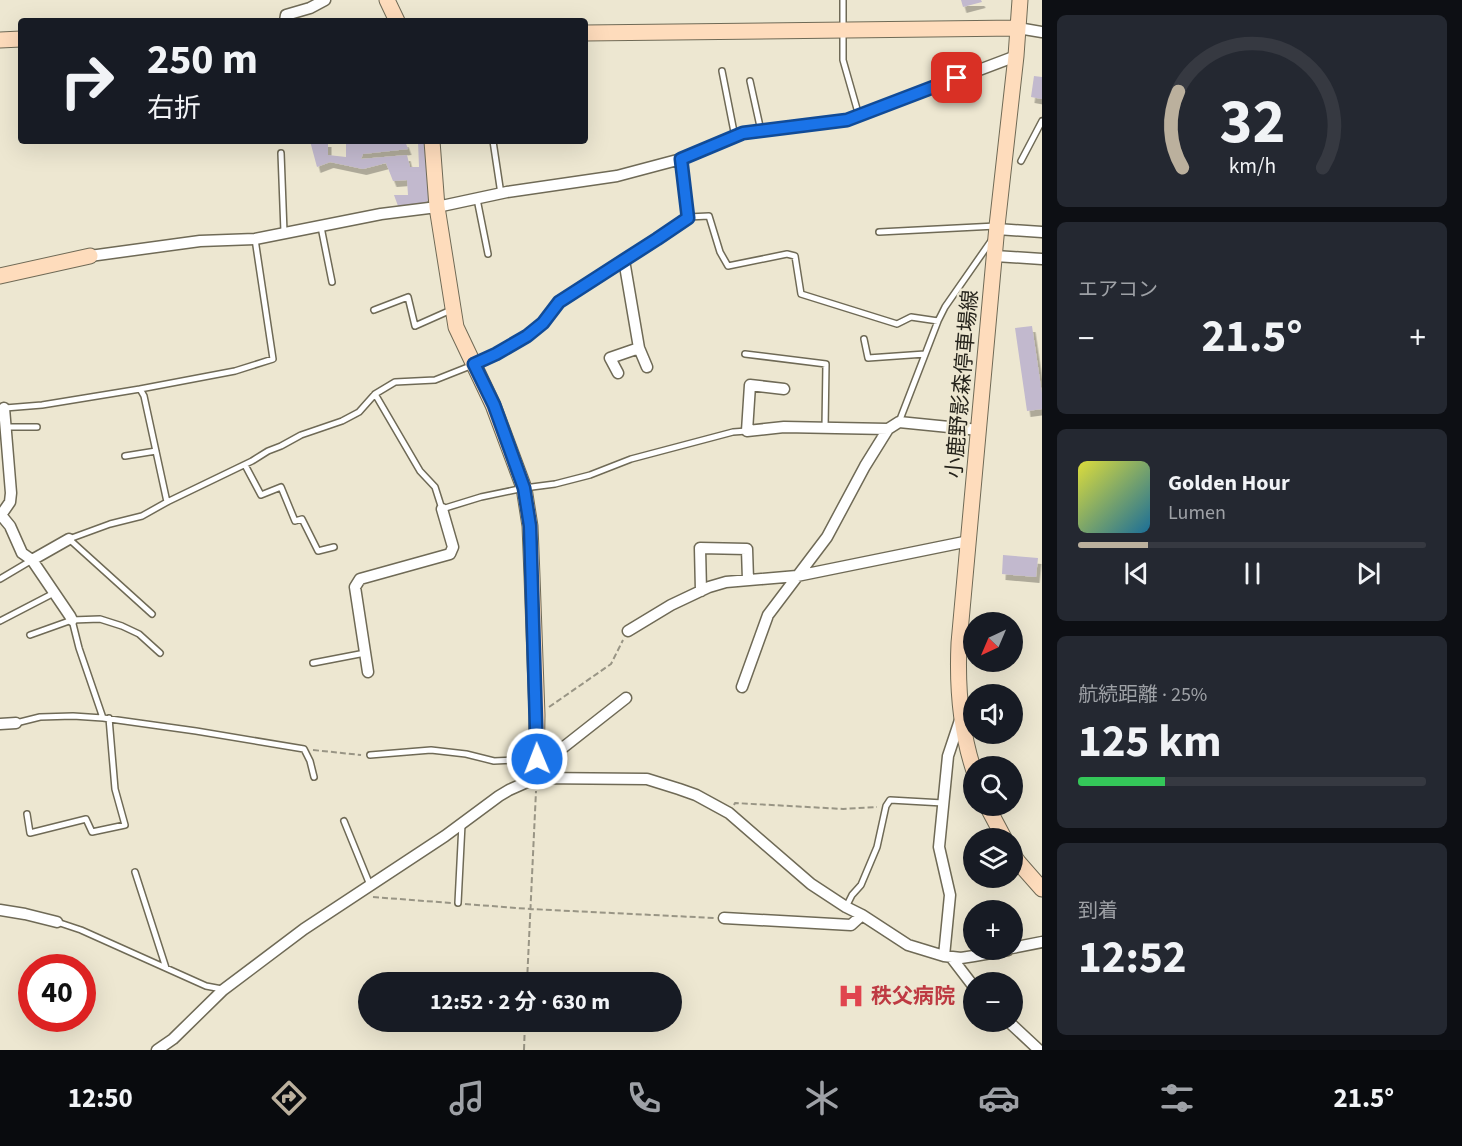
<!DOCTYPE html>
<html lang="ja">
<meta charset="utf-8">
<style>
:root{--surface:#171b24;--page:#242831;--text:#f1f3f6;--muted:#9ea1a6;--line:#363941;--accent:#bbb09d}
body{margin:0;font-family:"Source Sans 3","Noto Sans JP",sans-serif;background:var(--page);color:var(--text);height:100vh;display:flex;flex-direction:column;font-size:22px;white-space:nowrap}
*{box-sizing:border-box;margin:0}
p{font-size:20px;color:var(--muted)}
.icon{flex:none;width:33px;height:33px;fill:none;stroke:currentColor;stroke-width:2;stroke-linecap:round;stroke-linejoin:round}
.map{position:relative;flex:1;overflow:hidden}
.side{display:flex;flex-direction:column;gap:15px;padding:15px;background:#0d0f14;width:420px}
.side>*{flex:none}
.guide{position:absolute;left:18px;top:18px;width:570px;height:126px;border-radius:6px;box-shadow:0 6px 24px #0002;background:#171b24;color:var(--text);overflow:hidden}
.needle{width:39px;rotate:224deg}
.buttons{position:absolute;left:963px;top:612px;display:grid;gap:12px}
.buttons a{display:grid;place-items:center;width:60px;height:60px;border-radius:50%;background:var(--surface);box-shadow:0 6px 24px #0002;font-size:30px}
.speed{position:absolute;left:18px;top:954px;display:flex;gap:12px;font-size:30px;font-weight:700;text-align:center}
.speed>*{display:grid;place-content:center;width:78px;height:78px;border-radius:50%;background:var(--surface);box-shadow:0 6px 24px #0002;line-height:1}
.speed .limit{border:9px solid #d22;background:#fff;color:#111}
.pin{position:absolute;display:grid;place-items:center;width:51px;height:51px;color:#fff;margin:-26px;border-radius:12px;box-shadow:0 3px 9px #0006}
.me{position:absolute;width:66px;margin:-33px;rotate:359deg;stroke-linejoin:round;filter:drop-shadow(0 0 4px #0008)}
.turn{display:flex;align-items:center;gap:21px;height:126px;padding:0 30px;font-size:27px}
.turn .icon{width:78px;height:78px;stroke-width:2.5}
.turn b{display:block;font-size:42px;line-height:51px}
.big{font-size:45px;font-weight:700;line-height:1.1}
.side .widget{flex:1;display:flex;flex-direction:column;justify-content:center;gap:9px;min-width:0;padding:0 21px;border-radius:9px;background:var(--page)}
.side .dial{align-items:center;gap:0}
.dial svg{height:156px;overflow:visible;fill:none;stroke:var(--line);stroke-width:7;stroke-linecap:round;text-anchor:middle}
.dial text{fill:var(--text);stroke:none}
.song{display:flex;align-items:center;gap:18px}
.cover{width:72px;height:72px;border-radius:9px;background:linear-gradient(135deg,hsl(60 70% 55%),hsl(200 70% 35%))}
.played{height:6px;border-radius:3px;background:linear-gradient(90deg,var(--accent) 20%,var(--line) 20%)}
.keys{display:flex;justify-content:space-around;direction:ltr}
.heat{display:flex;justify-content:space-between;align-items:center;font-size:33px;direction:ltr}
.charge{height:9px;border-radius:4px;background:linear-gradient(90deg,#34c759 25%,var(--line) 0)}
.trip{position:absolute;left:358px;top:972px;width:324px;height:60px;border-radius:30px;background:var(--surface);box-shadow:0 6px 24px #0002;font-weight:700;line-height:60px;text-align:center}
.menu{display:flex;height:96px;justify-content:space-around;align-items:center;background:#090b0e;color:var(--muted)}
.menu .icon{width:42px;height:42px}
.menu .on{color:var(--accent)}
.menu b{font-size:27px;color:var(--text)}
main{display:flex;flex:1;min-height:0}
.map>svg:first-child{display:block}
</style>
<main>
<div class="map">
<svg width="1042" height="1050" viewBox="0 0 1042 1050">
<defs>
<filter id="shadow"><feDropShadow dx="3.5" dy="6" stdDeviation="0" flood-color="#0004"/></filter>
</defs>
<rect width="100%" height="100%" fill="#ede7d1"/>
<path fill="#c2b9ce" filter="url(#shadow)" d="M 961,0 L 981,0 L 982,2 L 963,7 Z
M 1034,76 L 1042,77 L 1042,99 L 1031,97 Z
M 310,141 L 328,141 L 328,155 L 346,157 L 346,144 L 375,141 L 405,141 L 408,149 L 363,154 L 361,159 L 407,155 L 410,167 L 419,167 L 418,141 L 427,141 L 434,194 L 424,204 L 398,206 L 394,195 L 408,195 L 407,180 L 393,181 L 386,163 L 363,169 L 330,162 L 317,167 Z
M 1032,326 L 1042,394 L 1042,409 L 1027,411 L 1015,328 Z
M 1003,555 L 1038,558 L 1036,577 L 1002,574 Z"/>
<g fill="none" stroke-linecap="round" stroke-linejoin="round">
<g stroke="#6f6a56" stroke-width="8">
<path id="lane" d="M 843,0 L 843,60 L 859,116
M 722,71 L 735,137
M 750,81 L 761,131
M 493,141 L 501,194
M 281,153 L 284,232
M 1021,161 L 1042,121
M 477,199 L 488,254
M 321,227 L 332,282
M 879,232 L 996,226
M 374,310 L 408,297 L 415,326 L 451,310
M 864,339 L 868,358 L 925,354
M 745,354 L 826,364 L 825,428
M 375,394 L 420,471 L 435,487 L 442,509 L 481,497 L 524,488 L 555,484 L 590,475 L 631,459 L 733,432 L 747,431
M 5,408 L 42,405 L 140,389
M 899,422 L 938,321 L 945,307 L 991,241
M 6,427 L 37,427
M 125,456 L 156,451
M 245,465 L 261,495 L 281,487 L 295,521 L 302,519 L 318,551 L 334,547
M 167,502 L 144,396 L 140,389 L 235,371 L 273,359 L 255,239
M 0,579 L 32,560
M 152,614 L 69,539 L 110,524 L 142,516 L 167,502 L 252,461 L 268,451 L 281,446 L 301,435 L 342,421 L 359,412 L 375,394 L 395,382 L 435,380 L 483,361 L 527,336 L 542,323 L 559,302 L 657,239 L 688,217 L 709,216 L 720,252 L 728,266 L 787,254 L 795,256 L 801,294 L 897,324 L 911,317 L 938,321
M 72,620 L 79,648 L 103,718
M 0,621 L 54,593
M 30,635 L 72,620 L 100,619 L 122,626 L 139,634 L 160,653
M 313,663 L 365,653
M 16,723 L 40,717 L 73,716 L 103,718 L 196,731 L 304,749 L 310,761 L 314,777
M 370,755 L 431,750 L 466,754 L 494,761 L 536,759
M 27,814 L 30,833 L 86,819 L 92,832 L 125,825 L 115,789 L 109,718
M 344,821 L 370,885
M 135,872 L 166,968
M 458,903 L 462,824
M 846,907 L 852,895 L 861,885 L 877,847 L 886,806 L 890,800 L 943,803
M 57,922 L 81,930 L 206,986 L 222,989"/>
</g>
<g stroke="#6f6a56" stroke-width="13">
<path id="street" d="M 285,21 L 286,15 L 310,8 L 325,0
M 1018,28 L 1042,32
M 681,159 L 688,217
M 997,229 L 1042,232
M 90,256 L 200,241 L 255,239 L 381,214 L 437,207 L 507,192 L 617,176 L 681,159 L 743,133 L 847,120 L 1016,56
M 995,256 L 1042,259
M 624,260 L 639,348 L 647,367
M 618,373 L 610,358 L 639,348
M 784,389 L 750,385 L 747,431 L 784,427 L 888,429
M 4,408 L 11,493 L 10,502 L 1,515 L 10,526 L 22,553 L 32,560 L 70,616 L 72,620
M 32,560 L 69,539
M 701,591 L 700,548 L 747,549 L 748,580
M 628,631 L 671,605 L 709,587 L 726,582 L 797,576 L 969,541
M 368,672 L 355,587 L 360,579 L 450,554 L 453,547 L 442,509
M 742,687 L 768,615 L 827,537 L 865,466 L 888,429 L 899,422 L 979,430
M 0,724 L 16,723
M 537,768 L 626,698
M 0,910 L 25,914 L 57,922
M 724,918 L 851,925 L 862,915
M 1012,948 L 1042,942
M 944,956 L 950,895 L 939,847 L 948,756 L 960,720
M 951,957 L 974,987
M 1009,1022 L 1039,1050
M 157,1050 L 173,1039 L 223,990 L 304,929 L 445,836 L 499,796 L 509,790 L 536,778 L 647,779 L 679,789 L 696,795 L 729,813 L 811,884 L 846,907 L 862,915 L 908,945 L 944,956 L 961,958 L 974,956 L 1008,950"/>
</g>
<g stroke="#6f6a56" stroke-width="17">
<path id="secondary" d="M 387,0 L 397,21
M 585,33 L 1018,28
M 0,40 L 21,39
M 432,141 L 437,207 L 456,327 L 493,405 L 524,488 L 530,526 L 532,576 L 537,715 L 536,778
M 0,276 L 90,256
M 974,771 C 960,729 957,686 959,643 L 997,226 L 1016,56 L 1020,0
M 987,806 L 1004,838
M 1012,853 L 1019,863 L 1042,889"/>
</g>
<path stroke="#999585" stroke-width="2" stroke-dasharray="6 3" stroke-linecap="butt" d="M 549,707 L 611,664 L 623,640
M 313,750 L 361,755
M 734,805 L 735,803 L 843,809 L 877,807
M 373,897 L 451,903
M 465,904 L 530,909 L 714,918
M 527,982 L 536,791
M 524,1050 L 525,1022"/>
<use href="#lane" stroke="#fff" stroke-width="5"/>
<use href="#street" stroke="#fff" stroke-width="10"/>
<use href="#secondary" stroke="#fedcbc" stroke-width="15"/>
</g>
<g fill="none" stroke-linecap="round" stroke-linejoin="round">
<g stroke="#114b97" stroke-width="15">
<path id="route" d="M 537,759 L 530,526 L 524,488 L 494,405 L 474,364 L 496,354 L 527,336 L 543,323 L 559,302 L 618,264 L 657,239 L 688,218 L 681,159 L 743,133 L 847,120 L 957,78"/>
</g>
<use href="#route" stroke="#1a73e8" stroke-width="10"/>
</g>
<defs>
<g id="hospital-bare" transform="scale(2.07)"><path d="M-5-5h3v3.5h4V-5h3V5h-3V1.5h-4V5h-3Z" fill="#e0444e" stroke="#ede7d1" stroke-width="2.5" paint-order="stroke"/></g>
</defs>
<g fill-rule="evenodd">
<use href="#hospital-bare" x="851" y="996"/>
</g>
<g text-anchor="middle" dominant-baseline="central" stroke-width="5" stroke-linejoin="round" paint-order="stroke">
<g font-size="21" fill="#25231b" stroke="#ede7d1">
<text transform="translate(962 384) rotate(-85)">小鹿野影森停車場線</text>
</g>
<g font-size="21" font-weight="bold" fill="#be3a42" stroke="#ede7d1" text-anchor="start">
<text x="871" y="996">秩父病院</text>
</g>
</g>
</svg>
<div class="buttons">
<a><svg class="needle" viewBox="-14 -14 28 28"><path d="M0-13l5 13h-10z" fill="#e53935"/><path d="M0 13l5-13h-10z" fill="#9ea1a6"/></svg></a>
<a><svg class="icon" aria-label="sound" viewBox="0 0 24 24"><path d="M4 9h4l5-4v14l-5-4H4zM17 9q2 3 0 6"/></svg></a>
<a><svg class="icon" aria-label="search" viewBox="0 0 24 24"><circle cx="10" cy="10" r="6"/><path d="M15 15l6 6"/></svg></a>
<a><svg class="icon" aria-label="layers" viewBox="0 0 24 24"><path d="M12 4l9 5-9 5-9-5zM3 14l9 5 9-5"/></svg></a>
<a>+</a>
<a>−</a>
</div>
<div class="speed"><div class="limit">40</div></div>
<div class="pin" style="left:957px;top:78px;background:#d93025"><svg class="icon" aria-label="arrive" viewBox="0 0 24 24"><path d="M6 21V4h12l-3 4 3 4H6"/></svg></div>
<svg class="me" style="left:537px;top:759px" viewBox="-20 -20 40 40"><circle r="17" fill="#1a73e8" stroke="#fff" stroke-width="3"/><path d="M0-11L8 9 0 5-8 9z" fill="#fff"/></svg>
<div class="trip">12:52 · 2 分 · 630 m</div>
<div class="guide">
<div class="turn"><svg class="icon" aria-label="right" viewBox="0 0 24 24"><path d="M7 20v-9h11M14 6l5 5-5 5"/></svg><div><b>250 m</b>右折</div></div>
</div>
</div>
<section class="side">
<div class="widget dial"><svg viewBox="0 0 100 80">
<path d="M14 69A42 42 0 1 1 86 69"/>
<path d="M14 69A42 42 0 0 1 12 30" stroke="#bbb09d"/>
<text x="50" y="56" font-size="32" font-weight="700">32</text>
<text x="50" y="72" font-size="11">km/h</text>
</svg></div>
<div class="widget"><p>エアコン</p>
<div class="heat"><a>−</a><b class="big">21.5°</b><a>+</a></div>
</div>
<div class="widget">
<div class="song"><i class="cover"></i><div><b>Golden Hour</b><p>Lumen</p></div></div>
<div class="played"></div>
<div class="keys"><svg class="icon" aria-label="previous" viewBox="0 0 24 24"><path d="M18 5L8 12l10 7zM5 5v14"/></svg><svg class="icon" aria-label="pause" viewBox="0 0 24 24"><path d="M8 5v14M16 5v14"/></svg><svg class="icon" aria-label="next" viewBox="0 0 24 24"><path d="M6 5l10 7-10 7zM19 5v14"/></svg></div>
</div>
<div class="widget"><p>航続距離 · 25%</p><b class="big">125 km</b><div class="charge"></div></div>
<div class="widget"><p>到着</p><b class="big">12:52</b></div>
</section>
</main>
<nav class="menu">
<b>12:50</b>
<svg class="icon on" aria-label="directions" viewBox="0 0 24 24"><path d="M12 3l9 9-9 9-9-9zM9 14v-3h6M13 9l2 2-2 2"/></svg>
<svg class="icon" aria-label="music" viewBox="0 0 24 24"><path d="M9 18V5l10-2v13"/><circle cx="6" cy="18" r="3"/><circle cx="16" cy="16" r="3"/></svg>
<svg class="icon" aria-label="phone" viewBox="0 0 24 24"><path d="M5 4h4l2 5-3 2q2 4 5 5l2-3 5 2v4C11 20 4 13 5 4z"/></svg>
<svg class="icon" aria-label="climate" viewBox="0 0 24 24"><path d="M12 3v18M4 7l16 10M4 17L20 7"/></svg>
<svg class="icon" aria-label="car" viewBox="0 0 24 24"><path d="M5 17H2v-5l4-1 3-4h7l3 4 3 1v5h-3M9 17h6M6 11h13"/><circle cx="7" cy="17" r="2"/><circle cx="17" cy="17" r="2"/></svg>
<svg class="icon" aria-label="filters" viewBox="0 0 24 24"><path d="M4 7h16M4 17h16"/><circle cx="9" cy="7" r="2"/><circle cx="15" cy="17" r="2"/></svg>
<b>21.5°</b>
</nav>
